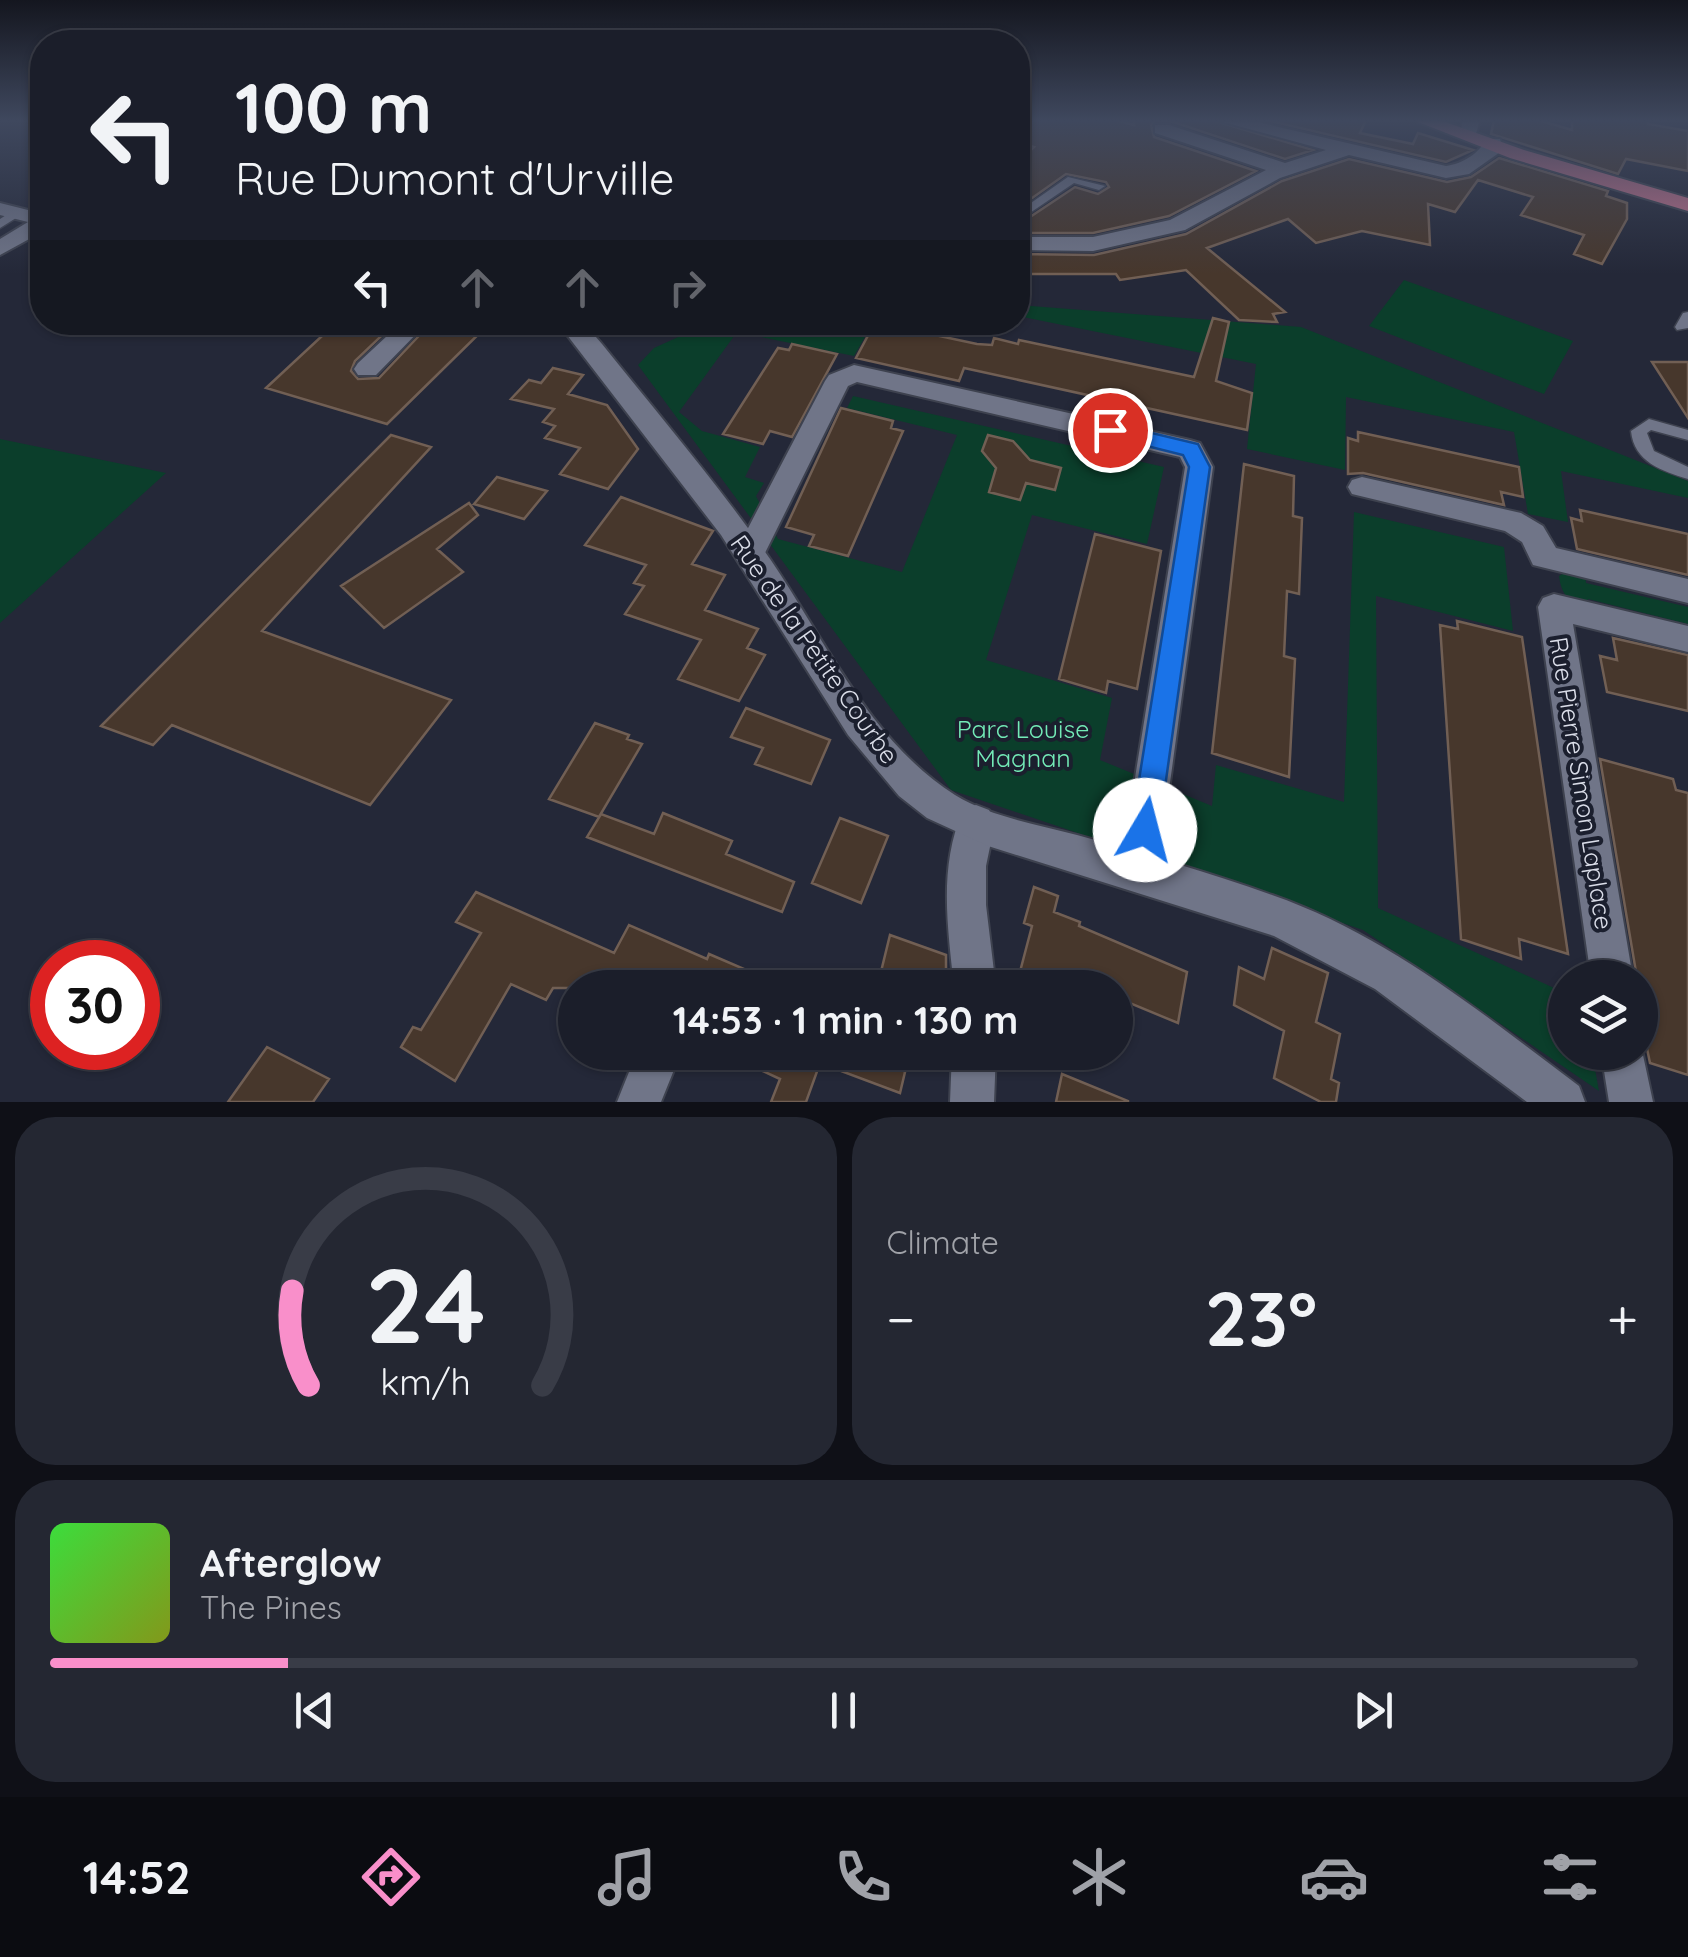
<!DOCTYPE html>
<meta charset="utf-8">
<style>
:root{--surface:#1b1e2a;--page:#242732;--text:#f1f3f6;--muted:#a0a2a8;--line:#393c47;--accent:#f98fca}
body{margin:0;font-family:Quicksand,sans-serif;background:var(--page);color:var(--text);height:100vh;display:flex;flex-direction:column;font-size:38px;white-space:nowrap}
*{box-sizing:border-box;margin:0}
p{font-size:32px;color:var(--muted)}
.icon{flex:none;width:55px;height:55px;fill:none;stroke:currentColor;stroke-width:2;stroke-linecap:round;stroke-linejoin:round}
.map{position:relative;height:1102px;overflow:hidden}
.details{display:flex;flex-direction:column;gap:15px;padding:15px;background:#0f1017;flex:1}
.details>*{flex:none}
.banner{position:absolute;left:30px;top:30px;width:1000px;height:305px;border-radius:40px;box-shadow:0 2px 8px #0004,0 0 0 2px var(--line);background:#1b1e2a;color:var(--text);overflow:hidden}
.fabs{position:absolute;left:1548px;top:960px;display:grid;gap:20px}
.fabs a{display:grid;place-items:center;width:110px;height:110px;border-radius:50%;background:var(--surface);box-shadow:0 2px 8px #0004,0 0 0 2px var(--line);font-size:50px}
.speed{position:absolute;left:30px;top:940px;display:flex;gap:20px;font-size:50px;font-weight:700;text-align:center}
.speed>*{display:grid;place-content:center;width:130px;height:130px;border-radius:50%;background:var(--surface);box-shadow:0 2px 8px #0004,0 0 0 2px var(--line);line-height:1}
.speed .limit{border:15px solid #d22;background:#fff;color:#111}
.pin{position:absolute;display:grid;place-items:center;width:85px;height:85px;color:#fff;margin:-42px;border:5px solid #fff;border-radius:50%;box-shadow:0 2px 10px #0007}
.me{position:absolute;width:110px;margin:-55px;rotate:8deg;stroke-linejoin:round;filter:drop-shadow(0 0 8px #0008)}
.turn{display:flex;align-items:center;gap:35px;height:210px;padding:0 40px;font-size:45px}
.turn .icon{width:130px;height:130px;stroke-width:2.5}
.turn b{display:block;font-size:70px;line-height:85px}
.lanes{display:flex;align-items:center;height:95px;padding:0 40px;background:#0003;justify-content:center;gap:50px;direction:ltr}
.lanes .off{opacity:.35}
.big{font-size:75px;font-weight:800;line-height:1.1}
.details .card{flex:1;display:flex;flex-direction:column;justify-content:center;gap:15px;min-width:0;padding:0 35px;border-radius:40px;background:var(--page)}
.details .dial{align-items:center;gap:0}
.dial svg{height:260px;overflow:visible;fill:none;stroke:var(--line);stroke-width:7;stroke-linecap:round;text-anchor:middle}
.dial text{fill:var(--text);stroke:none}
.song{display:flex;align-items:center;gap:30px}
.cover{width:120px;height:120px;border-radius:15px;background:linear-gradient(135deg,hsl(120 70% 55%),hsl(70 70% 35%))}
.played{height:10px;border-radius:5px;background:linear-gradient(90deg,var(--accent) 15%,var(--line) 15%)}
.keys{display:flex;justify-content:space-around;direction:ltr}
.heat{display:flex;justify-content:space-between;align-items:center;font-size:55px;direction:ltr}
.details .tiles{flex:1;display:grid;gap:15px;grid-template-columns:1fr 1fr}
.card:last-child{grid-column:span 2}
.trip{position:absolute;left:558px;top:970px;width:575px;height:100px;border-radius:50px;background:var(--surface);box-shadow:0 2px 8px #0004,0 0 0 2px var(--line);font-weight:800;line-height:100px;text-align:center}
.menu{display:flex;height:160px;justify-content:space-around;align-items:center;background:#0b0c11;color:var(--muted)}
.menu .icon{width:70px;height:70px}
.menu .current{color:var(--accent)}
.menu b{font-size:45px;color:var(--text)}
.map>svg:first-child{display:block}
</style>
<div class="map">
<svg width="1688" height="1102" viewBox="0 0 1688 1102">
<rect width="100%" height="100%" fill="#242838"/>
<path fill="#0b3e2b" d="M 1404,280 L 1573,341 L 1544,394 L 1369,326 Z
M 1018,305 L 1301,327 L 1688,481 L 1688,498 L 1561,471 L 1568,522 L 1528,514 L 1514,432 L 1346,397 L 1345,470 L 1247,449 L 1256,364 L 1018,316 Z
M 709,323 L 873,323 L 854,356 L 737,332 L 679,412 L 702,431 L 760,447 L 745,477 L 764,483 L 756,496 L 778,539 L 902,572 L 957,435 L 847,408 L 853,396 L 1164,467 L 1147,544 L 1032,515 L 986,660 L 1112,698 L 1100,760 L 1212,806 L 1216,765 L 1344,802 L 1354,512 L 1504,547 L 1513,631 L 1376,596 L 1378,908 L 1565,993 L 1565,1052 L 1592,1053 L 1599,1091 L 1363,930 L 951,790 L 638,365 L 654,348 Z
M 0,439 L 166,473 L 0,623 Z
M 1567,571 L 1585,575 L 1586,583 L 1688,607 L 1688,624 L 1588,599 L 1589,609 C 1570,601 1562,598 1559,576 Z"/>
<path fill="#47372c" stroke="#715f54" stroke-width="2.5" d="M 1018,120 L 1116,120 L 1134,125 L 1134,120 L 1212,120 L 1313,150 L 1285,159 L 1170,121 L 1155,121 L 1151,125 L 1154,137 L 1256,171 L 1169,216 L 1093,233 L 1018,233 L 1018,225 L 1075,187 L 1098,194 L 1109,187 L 1106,182 L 1066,174 L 1018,208 L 1018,182 L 1027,175 L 1018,171 L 1018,162 L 1034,147 L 1018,142 Z
M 1266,120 L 1366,120 L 1360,133 L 1413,144 L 1418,133 L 1473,150 L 1446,162 Z
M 1494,120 L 1538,120 L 1572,130 L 1572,120 L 1647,120 L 1648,124 L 1688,131 L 1688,171 L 1626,159 L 1618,174 L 1491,134 Z
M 1499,158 L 1608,191 L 1606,196 L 1627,203 L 1627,219 L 1602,264 L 1574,254 L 1584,235 L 1521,215 L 1533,197 L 1478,180 L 1455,212 L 1428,204 L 1430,245 L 1362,231 L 1316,243 L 1288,219 L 1207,248 L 1285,312 L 1273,314 L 1277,322 L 1239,320 L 1186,270 L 1120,280 L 1116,274 L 1018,274 L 1018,254 L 1094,255 L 1186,234 L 1282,181 L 1349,159 L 1447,182 L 1471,177 Z
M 1213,318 L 1229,322 L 1216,381 L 1252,393 L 1247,430 L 964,368 L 959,381 L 856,358 L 871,330 L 883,333 L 888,325 L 977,344 L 992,345 L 994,338 L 1018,344 L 1019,340 L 1194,377 Z
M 337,322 L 396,322 L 355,361 L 351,371 L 358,379 L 379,378 L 432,322 L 491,322 L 387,424 L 266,388 Z
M 792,344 L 837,354 L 792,437 L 770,431 L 763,444 L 723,434 L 778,348 L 789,350 Z
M 1652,362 L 1688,362 L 1688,418 Z
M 553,368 L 583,375 L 568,394 L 607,405 L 638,449 L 608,489 L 560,474 L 580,448 L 545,438 L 555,426 L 543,422 L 554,409 L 511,399 L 529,380 L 541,383 Z
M 841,408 L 893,421 L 891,428 L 903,431 L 848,556 L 809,546 L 814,535 L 786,527 Z
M 1358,432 L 1519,467 L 1523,497 L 1501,492 L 1504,505 L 1363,473 L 1348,474 L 1348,438 L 1358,441 Z
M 391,435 L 431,447 L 262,631 L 451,700 L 370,805 L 172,725 L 153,745 L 101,726 Z
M 988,435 L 1013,441 L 1030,460 L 1061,468 L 1055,490 L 1026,483 L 1020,500 L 989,492 L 996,468 L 982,451 Z
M 1244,464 L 1294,476 L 1293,516 L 1302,518 L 1299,594 L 1287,591 L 1284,656 L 1295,659 L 1289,777 L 1212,753 Z
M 497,477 L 547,491 L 524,519 L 474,504 Z
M 621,497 L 713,531 L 692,564 L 725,575 L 705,610 L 758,629 L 747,648 L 765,655 L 739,701 L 678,679 L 701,640 L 625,614 L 644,586 L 634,583 L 646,565 L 585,545 Z
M 469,503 L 478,515 L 437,549 L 463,572 L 384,628 L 341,586 Z
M 1580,510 L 1688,534 L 1688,575 L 1577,549 L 1571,518 L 1582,521 Z
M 1095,534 L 1161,551 L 1137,689 L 1108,681 L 1106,693 L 1059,679 Z
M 1457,621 L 1522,637 L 1568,954 L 1519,939 L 1521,959 L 1461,939 L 1440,625 L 1458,629 Z
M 1613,638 L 1688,655 L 1688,711 L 1607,692 L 1600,656 L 1617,660 Z
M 746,708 L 830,740 L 811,784 L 755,764 L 763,748 L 731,737 Z
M 595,723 L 629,735 L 627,739 L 642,744 L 599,817 L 549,799 Z
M 1600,759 L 1673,779 L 1676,790 L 1688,793 L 1688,1075 L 1650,1063 L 1640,1015 L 1640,978 L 1637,978 Z
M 663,813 L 732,841 L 726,854 L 794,882 L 782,912 L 587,837 L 601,814 L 654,834 Z
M 840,818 L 888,836 L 861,903 L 812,883 Z
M 1034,887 L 1058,896 L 1054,912 L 1080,922 L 1079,926 L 1187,972 L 1178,1023 L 1115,997 L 1115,988 L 1016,987 L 1032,926 L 1024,923 Z
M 476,892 L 614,953 L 629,925 L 707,959 L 709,954 L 788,988 L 553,988 L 546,1000 L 511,984 L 455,1081 L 401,1047 L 413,1027 L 421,1030 L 481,933 L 456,922 Z
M 890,935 L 946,955 L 946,988 L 877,988 Z
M 1272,948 L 1328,973 L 1316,1022 L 1340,1034 L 1331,1079 L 1339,1083 L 1336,1102 L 1321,1102 L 1274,1078 L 1284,1031 L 1234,1005 L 1239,967 L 1264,979 Z
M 267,1047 L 329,1079 L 313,1102 L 228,1102 Z
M 722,1052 L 783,1052 L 819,1066 L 806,1102 L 771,1102 L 780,1079 Z
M 846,1052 L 901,1052 L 897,1067 L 905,1072 L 900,1093 L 841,1071 Z
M 1062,1074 L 1128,1101 L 1128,1102 L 1056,1102 Z"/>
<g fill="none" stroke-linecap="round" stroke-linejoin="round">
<g stroke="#3e424f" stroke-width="3">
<path id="lane" d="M 1068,177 L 1105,186 L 1099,190 L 1074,183 L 1018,221 L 1018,212 Z
M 14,210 L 24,213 L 0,228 L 0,219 Z
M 1688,312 L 1688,328 L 1677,330 L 1675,327 L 1683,313 Z
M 1649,419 L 1688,430 L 1688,440 L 1651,430 L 1647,433 L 1654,451 L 1688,467 L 1688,479 C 1662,471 1634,462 1631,431 Z"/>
</g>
<g stroke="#3e424f" stroke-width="4">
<path id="street" d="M 1216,120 L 1249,120 L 1446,166 C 1462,164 1480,153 1486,139 L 1500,139 L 1503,150 L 1469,174 L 1446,178 L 1349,155 L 1280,178 L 1185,230 L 1093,251 L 1018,250 L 1018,237 L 1093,237 L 1170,220 L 1266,170 L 1155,133 L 1155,125 L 1169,125 L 1285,163 L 1326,150 Z
M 1462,120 L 1480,120 L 1475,137 L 1461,137 Z
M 0,203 L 36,212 L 38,218 L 42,217 L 42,232 L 0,255 L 0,239 L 28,222 L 0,215 Z
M 402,322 L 428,322 L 376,375 L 358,375 L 354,369 L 358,363 Z
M 854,365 L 1190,440 L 1200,443 L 1213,467 L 1158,871 L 1153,884 L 1139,890 L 1125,884 L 1120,871 L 1185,467 L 1180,457 L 857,382 L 848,386 L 761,561 L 750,565 L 739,561 L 735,553 L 825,381 L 829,375 Z
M 1362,477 L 1521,513 L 1543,526 L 1556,548 L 1688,579 L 1688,603 L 1533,565 L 1522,542 L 1505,531 L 1352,494 L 1348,487 L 1352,480 Z
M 1554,594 L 1688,626 L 1688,652 L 1573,624 L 1633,978 L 1591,978 L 1538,607 L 1543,598 Z
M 976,805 L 989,810 L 995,823 L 986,866 L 986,905 L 996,988 L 954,988 C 948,928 938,868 963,810 Z
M 1640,1041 L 1653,1102 L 1609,1102 L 1601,1052 L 1640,1052 Z
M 637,1052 L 671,1052 L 676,1065 L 661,1102 L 617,1102 Z
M 952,1052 L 996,1052 L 994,1102 L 950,1102 Z"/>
</g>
<g stroke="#3e424f" stroke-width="4">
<path id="secondary" d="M 557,322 L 583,322 L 602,344 C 655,410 711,476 761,546 C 820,628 866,739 955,795 C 991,817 1036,824 1077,835 C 1142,853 1208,872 1272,895 C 1387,935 1483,1014 1579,1086 L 1585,1102 L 1527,1102 L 1375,989 L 1274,936 L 988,846 L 927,818 L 899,796 L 848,735 L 721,535 Z"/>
</g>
<g stroke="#3e424f" stroke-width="4">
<path id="primary" d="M 1413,120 L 1440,120 L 1524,150 L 1688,198 L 1688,211 L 1510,158 Z"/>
</g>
<use href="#lane" fill="#707588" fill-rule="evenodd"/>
<use href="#street" fill="#707588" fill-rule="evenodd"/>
<use href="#secondary" fill="#707588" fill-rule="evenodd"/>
<use href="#primary" fill="#bf708a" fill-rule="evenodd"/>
</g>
<linearGradient id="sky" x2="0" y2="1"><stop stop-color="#14161f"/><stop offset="0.44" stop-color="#3f485e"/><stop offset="1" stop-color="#3f485e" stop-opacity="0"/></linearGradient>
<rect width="1688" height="274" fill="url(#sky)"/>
<path fill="#1a73e8" stroke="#114b97" stroke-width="2.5" d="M 1110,423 L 1198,444 L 1210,467 L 1159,830 L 1155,839 L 1145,843 L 1135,839 L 1131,830 L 1189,467 L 1183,455 L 1103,435 L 1103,425 Z"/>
<g text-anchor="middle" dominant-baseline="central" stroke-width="8" stroke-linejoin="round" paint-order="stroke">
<g font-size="25" fill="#dadde8" stroke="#1b1f2e">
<text transform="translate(815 649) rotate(55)">Rue de la Petite Courbe</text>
<text transform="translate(1582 783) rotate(81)">Rue Pierre Simon Laplace</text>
</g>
<g font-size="25" fill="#73ebb7" stroke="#1b1f2e">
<text x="1023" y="728">Parc Louise<tspan x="1023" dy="29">Magnan</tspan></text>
</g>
</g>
</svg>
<div class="fabs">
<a><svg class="icon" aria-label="layers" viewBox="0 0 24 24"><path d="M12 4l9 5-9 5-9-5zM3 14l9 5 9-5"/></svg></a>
</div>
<div class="speed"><div class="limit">30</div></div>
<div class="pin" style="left:1110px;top:430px;background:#d93025"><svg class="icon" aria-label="arrive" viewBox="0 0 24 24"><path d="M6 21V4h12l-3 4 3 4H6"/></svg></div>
<svg class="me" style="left:1145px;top:830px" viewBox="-20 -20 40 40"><circle r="19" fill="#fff"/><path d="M0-13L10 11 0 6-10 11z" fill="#1a73e8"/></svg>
<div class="trip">14:53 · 1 min · 130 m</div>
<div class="banner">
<div class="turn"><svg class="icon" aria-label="left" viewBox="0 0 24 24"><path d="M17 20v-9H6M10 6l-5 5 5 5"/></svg><div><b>100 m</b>Rue Dumont d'Urville</div></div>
<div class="lanes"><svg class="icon" aria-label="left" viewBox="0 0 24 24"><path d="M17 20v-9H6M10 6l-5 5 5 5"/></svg><svg class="icon off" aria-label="ahead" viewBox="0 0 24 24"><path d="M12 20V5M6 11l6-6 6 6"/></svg><svg class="icon off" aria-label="ahead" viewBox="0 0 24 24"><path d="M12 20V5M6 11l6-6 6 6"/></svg><svg class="icon off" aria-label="right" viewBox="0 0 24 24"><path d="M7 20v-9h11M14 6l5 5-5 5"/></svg></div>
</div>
</div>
<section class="details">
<div class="tiles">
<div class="card dial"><svg viewBox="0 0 100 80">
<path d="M14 69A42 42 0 1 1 86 69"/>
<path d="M14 69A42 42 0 0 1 9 40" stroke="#f98fca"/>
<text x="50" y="56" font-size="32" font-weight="700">24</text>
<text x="50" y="72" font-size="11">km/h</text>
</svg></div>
<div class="card"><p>Climate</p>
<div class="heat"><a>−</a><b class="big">23°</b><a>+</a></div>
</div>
<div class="card">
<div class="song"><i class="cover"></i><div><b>Afterglow</b><p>The Pines</p></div></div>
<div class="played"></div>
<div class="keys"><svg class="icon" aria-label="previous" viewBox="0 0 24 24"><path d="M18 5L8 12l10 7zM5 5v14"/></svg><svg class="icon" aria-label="pause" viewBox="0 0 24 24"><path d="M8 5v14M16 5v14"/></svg><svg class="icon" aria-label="next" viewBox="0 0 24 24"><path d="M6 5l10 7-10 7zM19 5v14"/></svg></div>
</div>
</div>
</section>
<nav class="menu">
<b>14:52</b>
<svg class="icon current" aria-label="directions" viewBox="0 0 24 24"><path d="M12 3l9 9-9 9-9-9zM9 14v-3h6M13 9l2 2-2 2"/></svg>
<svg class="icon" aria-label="music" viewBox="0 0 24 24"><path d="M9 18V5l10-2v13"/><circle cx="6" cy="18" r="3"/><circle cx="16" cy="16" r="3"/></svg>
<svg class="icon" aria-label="phone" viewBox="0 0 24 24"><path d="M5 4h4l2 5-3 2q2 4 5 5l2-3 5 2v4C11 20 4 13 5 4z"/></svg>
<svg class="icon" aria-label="climate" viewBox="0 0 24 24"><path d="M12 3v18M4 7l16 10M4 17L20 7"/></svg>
<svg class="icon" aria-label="car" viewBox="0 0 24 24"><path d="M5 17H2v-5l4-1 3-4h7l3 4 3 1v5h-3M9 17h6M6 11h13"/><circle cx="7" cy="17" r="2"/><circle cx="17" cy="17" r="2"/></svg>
<svg class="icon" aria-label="filters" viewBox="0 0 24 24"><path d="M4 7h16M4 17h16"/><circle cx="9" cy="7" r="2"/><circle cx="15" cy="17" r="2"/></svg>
</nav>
